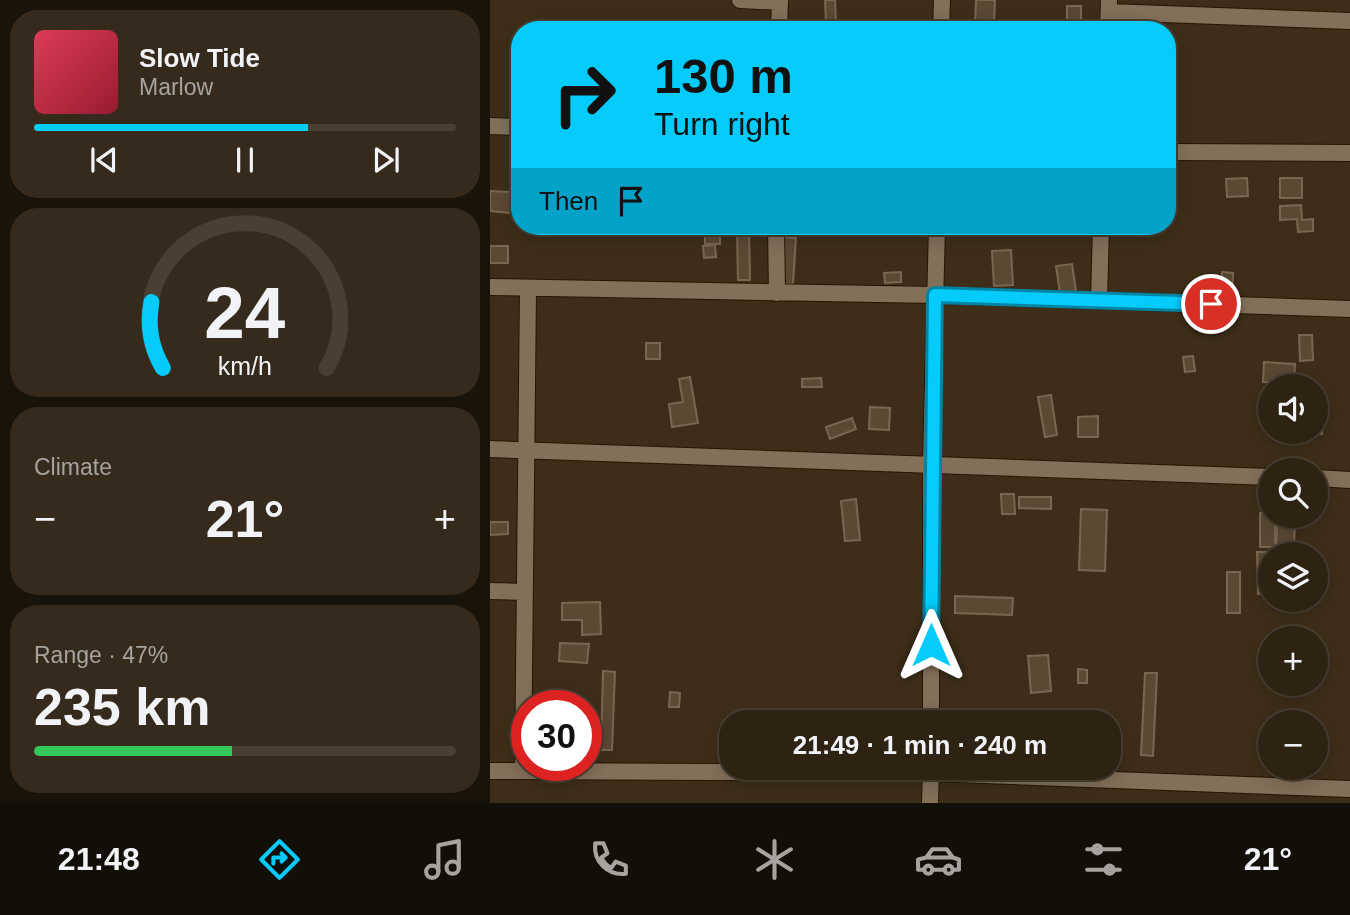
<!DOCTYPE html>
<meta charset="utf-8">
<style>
:root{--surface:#2e2213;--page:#362a1c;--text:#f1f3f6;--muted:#a7a4a0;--line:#493f33;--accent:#04cbf9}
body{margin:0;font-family:Helvetica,sans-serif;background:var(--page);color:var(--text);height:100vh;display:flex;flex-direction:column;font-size:26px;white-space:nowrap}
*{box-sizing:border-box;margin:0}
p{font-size:23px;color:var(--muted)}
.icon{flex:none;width:38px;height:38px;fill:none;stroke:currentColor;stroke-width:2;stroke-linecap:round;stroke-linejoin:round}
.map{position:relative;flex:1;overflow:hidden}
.panel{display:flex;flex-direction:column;gap:10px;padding:10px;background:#19130a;width:490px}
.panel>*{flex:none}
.banner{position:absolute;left:21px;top:21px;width:665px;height:214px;border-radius:28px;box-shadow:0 4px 18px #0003,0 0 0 2px var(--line);background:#04cbf9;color:#111;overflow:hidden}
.tools{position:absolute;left:768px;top:374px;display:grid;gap:14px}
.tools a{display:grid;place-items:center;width:70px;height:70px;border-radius:50%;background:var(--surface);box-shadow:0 4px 18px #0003,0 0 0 2px var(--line);font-size:35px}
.speed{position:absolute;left:21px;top:690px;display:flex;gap:14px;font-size:35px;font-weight:700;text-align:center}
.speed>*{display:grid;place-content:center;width:91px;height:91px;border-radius:50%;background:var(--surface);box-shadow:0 4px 18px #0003,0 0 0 2px var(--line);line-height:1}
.speed .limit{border:10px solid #d22;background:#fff;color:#111}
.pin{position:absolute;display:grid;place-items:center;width:60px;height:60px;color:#fff;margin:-30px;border:4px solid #fff;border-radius:50%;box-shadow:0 2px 7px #0007}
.me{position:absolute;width:77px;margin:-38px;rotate:0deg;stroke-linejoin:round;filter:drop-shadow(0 0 5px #0008)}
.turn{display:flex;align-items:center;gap:24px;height:147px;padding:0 28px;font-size:32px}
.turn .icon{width:91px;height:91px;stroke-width:2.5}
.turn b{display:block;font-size:49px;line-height:60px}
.then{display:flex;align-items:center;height:66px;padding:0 28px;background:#0003;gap:14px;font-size:26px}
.big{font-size:52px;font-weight:700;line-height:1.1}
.panel .tile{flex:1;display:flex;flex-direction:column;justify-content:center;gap:10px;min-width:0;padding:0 24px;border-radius:28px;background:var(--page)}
.panel .dial{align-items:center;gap:0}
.dial svg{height:182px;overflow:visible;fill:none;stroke:var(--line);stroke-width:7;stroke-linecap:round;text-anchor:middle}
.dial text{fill:var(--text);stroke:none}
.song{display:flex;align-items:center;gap:21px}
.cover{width:84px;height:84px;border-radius:10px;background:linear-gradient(135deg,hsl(350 70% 55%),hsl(350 70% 35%))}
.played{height:7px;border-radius:4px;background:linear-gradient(90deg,var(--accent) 65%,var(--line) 65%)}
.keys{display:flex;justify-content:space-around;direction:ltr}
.heat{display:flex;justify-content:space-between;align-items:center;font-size:38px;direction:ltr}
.charge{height:10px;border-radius:5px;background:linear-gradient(90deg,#34c759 47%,var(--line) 0)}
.trip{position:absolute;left:229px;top:710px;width:402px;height:70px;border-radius:28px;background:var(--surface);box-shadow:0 4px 18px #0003,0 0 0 2px var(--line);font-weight:700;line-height:70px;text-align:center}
.tab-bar{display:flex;height:112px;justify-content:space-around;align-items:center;background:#120e08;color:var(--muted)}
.tab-bar .icon{width:49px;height:49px}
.tab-bar .on{color:var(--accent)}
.tab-bar b{font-size:32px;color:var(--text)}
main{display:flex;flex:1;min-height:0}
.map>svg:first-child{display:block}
</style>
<main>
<section class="panel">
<div class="tile">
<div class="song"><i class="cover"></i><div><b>Slow Tide</b><p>Marlow</p></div></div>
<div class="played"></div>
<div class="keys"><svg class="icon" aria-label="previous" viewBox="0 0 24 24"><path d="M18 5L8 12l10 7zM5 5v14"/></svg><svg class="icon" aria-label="pause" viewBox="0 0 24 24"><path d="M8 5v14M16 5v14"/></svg><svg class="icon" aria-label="next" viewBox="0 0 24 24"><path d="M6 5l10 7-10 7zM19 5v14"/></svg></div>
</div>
<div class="tile dial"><svg viewBox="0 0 100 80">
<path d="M14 69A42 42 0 1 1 86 69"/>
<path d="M14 69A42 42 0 0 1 9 40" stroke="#04cbf9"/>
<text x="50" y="56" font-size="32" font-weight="700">24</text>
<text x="50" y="72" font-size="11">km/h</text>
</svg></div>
<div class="tile"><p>Climate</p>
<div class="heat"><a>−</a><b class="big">21°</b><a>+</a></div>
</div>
<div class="tile"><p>Range · 47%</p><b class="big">235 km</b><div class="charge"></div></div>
</section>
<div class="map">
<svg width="860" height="803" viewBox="0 0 860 803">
<rect width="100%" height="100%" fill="#3e2e19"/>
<path fill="#5a4933" stroke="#7a6751" stroke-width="2" d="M 335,0 L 345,0 L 346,23 L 336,23 Z
M 486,0 L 505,0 L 504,23 L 485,23 Z
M 577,6 L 591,6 L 591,26 L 577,26 Z
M 757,178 L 758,196 L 737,197 L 736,179 Z
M 790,178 L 812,178 L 812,198 L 790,198 Z
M 0,191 L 22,192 L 21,213 L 0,211 Z
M 811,205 L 812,220 L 823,219 L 823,231 L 808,232 L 807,219 L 790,220 L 790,206 Z
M 215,226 L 259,226 L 260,280 L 248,280 L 247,232 L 230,232 L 230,244 L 215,244 Z
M 318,226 L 340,226 L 340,233 L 317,232 Z
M 287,237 L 306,238 L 303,284 L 285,283 Z
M 225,245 L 226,257 L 214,258 L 213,246 Z
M 0,246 L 18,246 L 18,263 L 0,263 Z
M 521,250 L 523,285 L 504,286 L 502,251 Z
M 582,264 L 586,291 L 570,293 L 566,266 Z
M 411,272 L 411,282 L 395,283 L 394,273 Z
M 732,272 L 743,273 L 742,294 L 730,294 Z
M 809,335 L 822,335 L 823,360 L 810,361 Z
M 156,343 L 170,343 L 170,359 L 156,359 Z
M 703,356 L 705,371 L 695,372 L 693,357 Z
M 774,362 L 805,364 L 804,384 L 773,382 Z
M 200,377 L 208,423 L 182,427 L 179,404 L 193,402 L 189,379 Z
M 331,378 L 332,387 L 312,387 L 312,379 Z
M 561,395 L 567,435 L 555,437 L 548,397 Z
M 826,405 L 833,405 L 832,434 L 820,433 L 826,432 Z
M 380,407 L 400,408 L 399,430 L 379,429 Z
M 608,416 L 608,437 L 588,437 L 588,417 Z
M 362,418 L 366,429 L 340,439 L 336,427 Z
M 511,494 L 524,494 L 525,514 L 512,514 Z
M 529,497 L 561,497 L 561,509 L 529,508 Z
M 366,499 L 370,540 L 355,541 L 351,501 Z
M 591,509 L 617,510 L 615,571 L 589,570 Z
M 770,513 L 785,516 L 785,547 L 770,547 Z
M 788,516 L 805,516 L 804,549 L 786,548 Z
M 0,522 L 18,522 L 18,534 L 0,535 Z
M 767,552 L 783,552 L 780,555 L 780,593 L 768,594 Z
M 737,572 L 750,572 L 750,613 L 737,613 Z
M 465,596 L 523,598 L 522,615 L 465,613 Z
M 110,602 L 111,634 L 92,635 L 92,620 L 72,620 L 72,603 Z
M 70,643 L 99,644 L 97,663 L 69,661 Z
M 558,655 L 561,691 L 541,693 L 538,656 Z
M 588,669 L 597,670 L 597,683 L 588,683 Z
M 113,671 L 125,672 L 122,750 L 111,750 Z
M 655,673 L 667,673 L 663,756 L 651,755 Z
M 180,692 L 190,693 L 189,707 L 179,707 Z"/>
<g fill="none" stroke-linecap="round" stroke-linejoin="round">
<g stroke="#251602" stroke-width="18">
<path id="minor" d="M 250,0 L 290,2
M 619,12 L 860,21
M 289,30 L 290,0
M 451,30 L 452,0
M 618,30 L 619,0
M 0,126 L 30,127
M 677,152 L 860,153
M 286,226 L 287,293
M 0,287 L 445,295 L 860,309
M 609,301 L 611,226
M 0,449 L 780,477
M 826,478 L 860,480
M 0,591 L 35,592
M 441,723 L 441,464 L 447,226
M 0,771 L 441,773 L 860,789
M 33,771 L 38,289
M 440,803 L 441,768"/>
</g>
<use href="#minor" stroke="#837059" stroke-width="16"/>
</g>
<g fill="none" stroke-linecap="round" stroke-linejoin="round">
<g stroke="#0384a2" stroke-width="18">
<path id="route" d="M 441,645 L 445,295 L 721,304"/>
</g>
<use href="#route" stroke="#04cbf9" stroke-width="12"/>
</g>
</svg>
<div class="tools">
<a><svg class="icon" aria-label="sound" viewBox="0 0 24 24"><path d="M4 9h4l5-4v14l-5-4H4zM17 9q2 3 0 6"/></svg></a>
<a><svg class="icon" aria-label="search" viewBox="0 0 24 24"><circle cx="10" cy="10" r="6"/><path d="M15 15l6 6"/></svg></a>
<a><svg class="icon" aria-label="layers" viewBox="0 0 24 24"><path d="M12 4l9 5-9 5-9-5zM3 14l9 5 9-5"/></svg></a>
<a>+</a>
<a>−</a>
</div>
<div class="speed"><div class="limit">30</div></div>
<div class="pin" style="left:721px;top:304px;background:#d93025"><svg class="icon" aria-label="arrive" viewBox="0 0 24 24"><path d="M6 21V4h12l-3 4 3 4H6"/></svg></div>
<svg class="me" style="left:441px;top:645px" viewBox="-20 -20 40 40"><path d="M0-17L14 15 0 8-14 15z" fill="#04cbf9" stroke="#fff" stroke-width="4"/></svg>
<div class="trip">21:49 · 1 min · 240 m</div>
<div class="banner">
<div class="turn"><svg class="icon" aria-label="right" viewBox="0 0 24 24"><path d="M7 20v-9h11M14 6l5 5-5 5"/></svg><div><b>130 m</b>Turn right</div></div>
<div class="then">Then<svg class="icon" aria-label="arrive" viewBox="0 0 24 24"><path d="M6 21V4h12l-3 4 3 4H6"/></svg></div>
</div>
</div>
</main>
<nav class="tab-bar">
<b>21:48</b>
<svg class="icon on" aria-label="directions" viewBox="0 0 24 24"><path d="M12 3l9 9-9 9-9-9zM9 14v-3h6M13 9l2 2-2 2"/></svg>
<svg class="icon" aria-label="music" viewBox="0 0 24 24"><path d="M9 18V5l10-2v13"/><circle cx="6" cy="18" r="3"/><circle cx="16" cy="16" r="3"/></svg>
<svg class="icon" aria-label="phone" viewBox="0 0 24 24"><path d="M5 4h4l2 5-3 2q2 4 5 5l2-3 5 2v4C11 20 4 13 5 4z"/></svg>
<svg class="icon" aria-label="climate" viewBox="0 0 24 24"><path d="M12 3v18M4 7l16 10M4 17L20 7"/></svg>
<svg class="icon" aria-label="car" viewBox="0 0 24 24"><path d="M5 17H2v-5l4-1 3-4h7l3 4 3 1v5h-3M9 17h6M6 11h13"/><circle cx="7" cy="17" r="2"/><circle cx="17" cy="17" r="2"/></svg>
<svg class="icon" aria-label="filters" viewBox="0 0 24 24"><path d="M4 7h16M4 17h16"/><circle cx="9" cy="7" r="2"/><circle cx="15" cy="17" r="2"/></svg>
<b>21°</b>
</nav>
